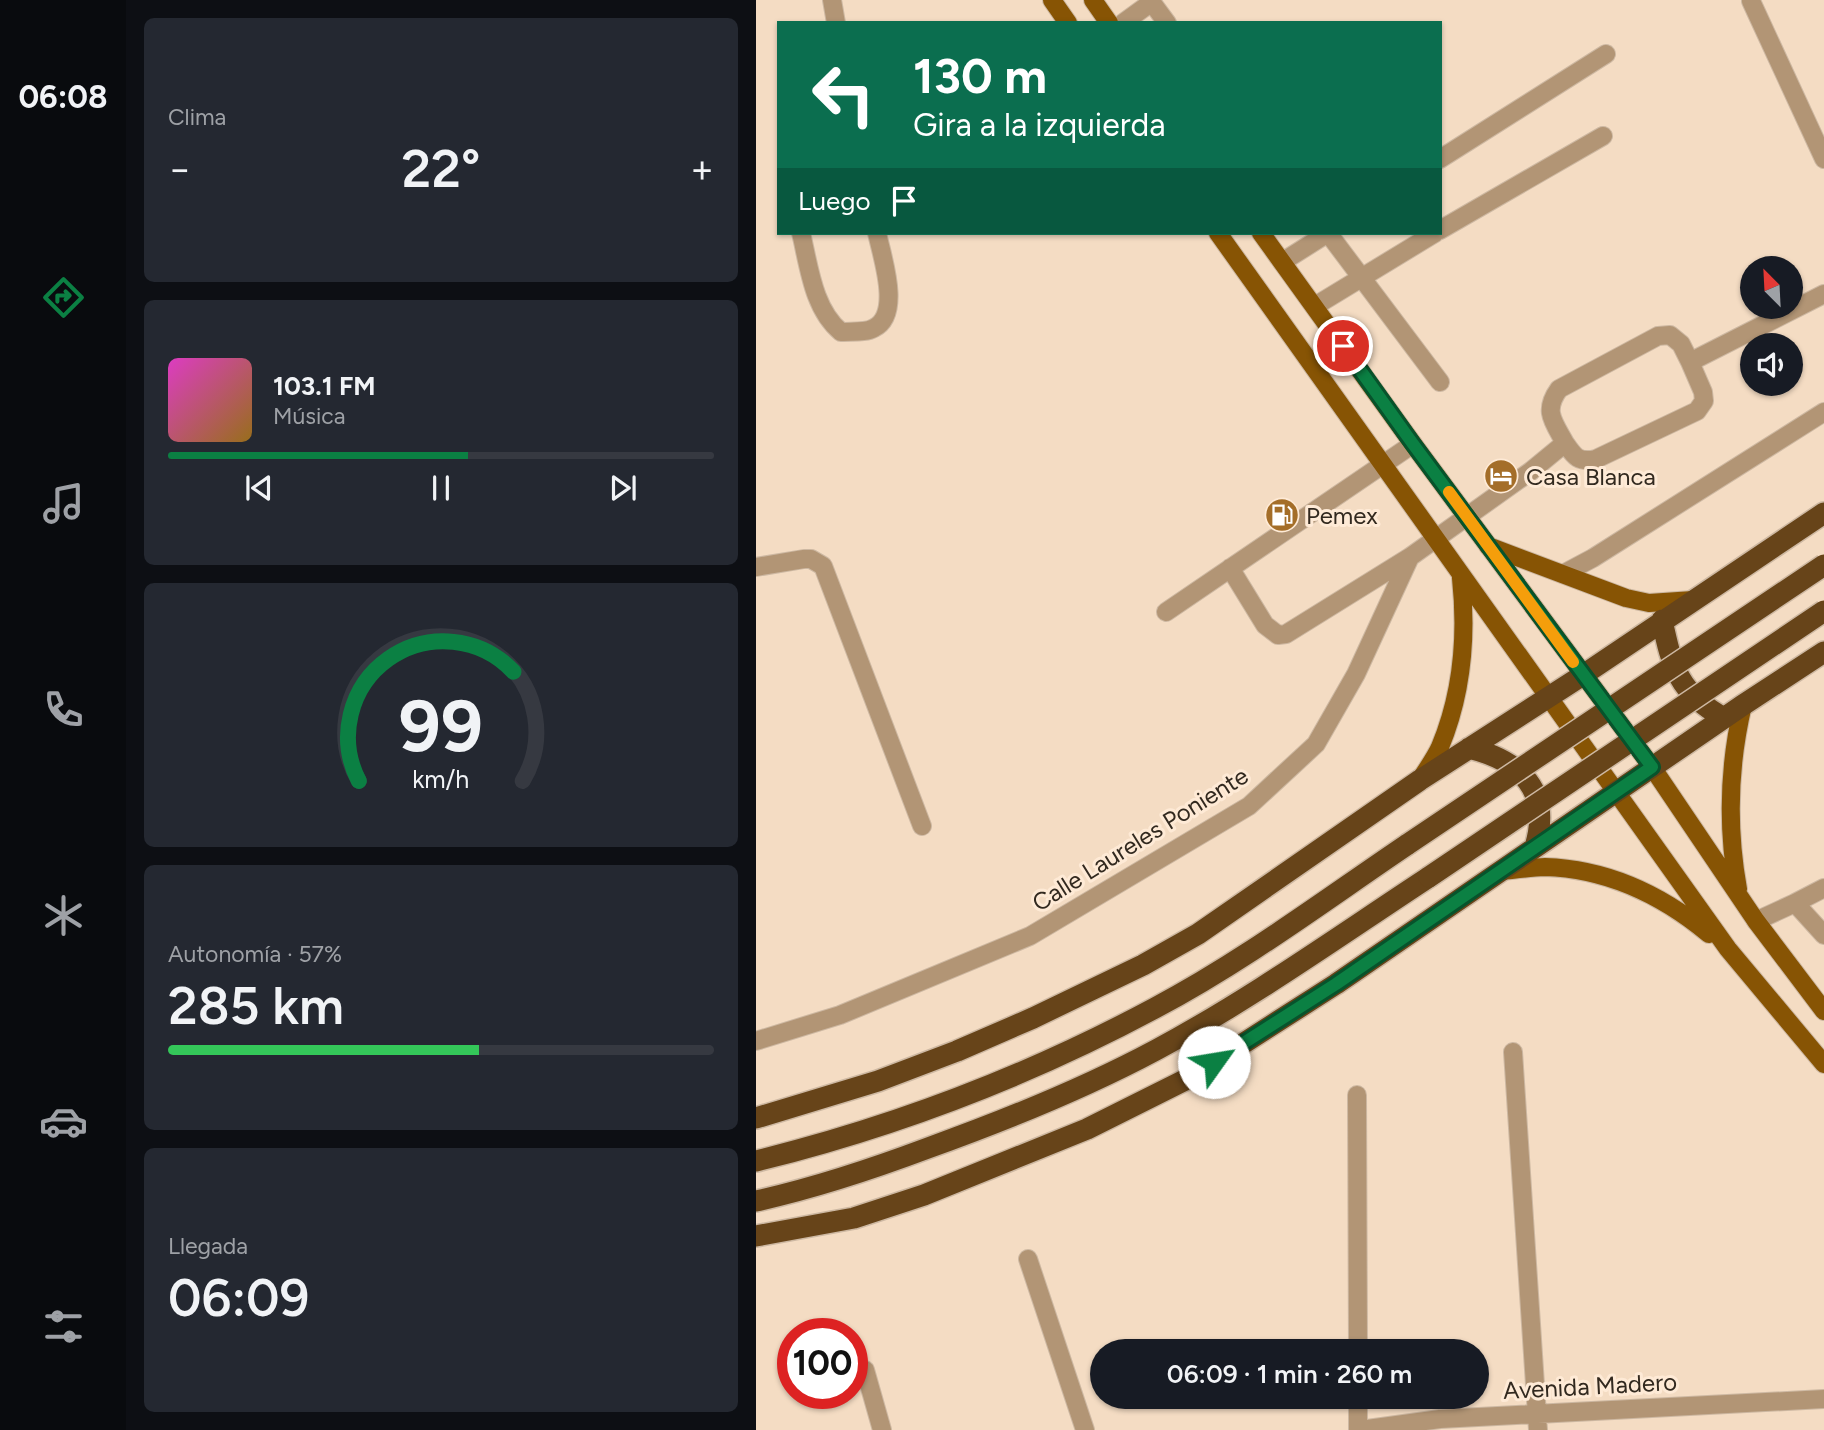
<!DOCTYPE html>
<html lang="es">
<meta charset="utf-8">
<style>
:root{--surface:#171b24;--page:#242831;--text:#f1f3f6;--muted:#9ea1a6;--line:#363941;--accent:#0b8043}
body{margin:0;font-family:Figtree,sans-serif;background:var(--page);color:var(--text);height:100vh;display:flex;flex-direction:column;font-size:26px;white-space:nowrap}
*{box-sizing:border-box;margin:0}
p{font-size:23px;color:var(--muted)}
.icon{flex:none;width:38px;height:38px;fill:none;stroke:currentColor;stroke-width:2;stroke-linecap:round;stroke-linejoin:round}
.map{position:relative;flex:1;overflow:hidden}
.panel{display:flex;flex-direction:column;gap:18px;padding:18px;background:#0d0f14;width:630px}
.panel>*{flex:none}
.hud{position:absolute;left:21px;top:21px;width:665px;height:214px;border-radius:0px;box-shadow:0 2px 5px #0004;background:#0b6e4f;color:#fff;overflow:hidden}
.needle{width:46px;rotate:336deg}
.fabs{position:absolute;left:984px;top:256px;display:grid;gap:14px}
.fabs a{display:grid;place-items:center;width:63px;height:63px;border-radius:50%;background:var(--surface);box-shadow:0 2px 5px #0004;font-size:35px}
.speed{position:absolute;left:21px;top:1318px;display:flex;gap:14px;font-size:35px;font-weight:700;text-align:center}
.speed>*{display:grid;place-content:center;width:91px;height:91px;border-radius:50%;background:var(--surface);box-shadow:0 2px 5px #0004;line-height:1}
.speed .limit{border:10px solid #d22;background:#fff;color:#111}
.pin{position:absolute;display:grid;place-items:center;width:60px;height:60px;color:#fff;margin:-30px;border:4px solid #fff;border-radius:50%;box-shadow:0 2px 7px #0007}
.me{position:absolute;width:77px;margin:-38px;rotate:58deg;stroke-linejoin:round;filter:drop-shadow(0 0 5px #0008)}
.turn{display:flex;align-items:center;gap:24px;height:147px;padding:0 21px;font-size:32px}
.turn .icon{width:91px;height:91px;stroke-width:2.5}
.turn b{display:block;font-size:49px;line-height:60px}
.then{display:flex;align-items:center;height:66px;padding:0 21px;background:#0003;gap:14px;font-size:26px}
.big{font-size:52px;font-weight:600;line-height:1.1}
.panel .card{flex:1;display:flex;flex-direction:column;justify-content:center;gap:10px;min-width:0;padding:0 24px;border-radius:10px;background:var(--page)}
.panel .dial{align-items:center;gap:0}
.dial svg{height:182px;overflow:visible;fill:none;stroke:var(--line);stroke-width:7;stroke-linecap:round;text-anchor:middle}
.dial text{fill:var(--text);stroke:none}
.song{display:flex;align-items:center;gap:21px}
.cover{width:84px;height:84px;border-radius:10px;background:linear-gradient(135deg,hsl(310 70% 55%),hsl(40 70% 35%))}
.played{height:7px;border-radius:4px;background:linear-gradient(90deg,var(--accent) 55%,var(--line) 55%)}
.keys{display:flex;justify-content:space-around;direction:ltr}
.heat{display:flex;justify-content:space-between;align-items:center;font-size:38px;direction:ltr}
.charge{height:10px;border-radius:5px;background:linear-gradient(90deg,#34c759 57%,var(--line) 0)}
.trip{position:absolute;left:334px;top:1339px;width:399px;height:70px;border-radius:35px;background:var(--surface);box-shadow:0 2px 5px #0004;font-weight:600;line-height:70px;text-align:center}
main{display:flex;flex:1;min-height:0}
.tab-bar{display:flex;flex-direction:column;width:126px;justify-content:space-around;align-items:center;background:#090b0e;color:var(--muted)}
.tab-bar .icon{width:49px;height:49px}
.tab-bar .selected{color:var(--accent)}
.tab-bar b{font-size:32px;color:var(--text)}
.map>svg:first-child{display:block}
</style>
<main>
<nav class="tab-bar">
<b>06:08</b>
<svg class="icon selected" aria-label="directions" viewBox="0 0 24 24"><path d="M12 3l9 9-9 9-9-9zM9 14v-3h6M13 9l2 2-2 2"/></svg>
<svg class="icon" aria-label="music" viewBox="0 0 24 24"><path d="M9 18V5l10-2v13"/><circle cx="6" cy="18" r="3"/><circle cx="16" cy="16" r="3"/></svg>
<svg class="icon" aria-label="phone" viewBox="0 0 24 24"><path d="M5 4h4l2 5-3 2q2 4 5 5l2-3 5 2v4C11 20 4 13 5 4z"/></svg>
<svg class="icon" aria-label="climate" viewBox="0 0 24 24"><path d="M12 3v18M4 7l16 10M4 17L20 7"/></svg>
<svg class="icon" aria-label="car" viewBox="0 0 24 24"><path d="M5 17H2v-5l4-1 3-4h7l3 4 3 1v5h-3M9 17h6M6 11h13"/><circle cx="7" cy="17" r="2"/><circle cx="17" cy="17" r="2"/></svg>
<svg class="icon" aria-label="filters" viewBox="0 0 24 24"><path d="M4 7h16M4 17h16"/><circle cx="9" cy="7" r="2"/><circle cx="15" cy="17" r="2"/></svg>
</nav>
<section class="panel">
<div class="card"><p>Clima</p>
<div class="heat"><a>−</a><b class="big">22°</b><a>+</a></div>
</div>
<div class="card">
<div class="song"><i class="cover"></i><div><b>103.1 FM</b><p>Música</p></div></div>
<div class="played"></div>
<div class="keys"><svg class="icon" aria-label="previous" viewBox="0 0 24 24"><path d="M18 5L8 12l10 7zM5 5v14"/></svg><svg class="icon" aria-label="pause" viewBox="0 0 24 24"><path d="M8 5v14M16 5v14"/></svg><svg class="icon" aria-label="next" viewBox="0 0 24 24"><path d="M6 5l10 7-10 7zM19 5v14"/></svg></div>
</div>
<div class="card dial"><svg viewBox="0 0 100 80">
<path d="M14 69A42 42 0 1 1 86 69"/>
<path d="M14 69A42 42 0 0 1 82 21" stroke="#0b8043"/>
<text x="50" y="56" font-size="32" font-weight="700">99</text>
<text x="50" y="72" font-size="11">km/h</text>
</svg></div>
<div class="card"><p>Autonomía · 57%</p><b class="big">285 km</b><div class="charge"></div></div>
<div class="card"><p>Llegada</p><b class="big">06:09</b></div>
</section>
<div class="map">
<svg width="1068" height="1430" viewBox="0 0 1068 1430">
<rect width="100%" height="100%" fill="#f4dcc3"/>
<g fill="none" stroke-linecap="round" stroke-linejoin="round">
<g stroke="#cdb8a2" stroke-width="20">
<path id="minor" d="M 76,0 L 80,23
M 394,0 L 411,23
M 995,1 L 1068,159
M 367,23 L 396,2
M 684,159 L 850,54
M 684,230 L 847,136
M 45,233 C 53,266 57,309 85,332 C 94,331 110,333 118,328 C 146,314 126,257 121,233
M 572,233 L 684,382
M 526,262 L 572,233
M 559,306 L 679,233
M 809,443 C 818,456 822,463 840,459 L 941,411 L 948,401 L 947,392 L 934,362
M 0,567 L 48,559 L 55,559 L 67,566 L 166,826
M 474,568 L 509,625 L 522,635 L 530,634 L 654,557
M 807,574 L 837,558 L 1068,412
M 410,612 L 657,444
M 1039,903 L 1068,888
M 1000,921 L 1039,903 L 1068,935
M 0,1041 L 84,1015 L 274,936 L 493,806 L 560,744 L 600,674 L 654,557 L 775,471 L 809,443 C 797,421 787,411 803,389 L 902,336 L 914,335 L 925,344 L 934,362 L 1068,294
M 757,1052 L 782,1430
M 601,1095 L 602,1351
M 272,1259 L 329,1430
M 109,1370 L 126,1430
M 602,1396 L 602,1430
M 604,1430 L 684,1419 L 1068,1399"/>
</g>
<g stroke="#cdb8a2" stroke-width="20">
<path id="major" d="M 296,0 L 312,23
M 337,0 L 353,23
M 462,233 L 972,949 L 1068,1064
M 505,233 L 657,444 L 896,767 L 1000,921 L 1068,1011
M 732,546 L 870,598 L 893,603 L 937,600
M 664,780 C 671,769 679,758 684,747 C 706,694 711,634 705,578
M 746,871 C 760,870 775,867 789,867 C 852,869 906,895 953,934
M 982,889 C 971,828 973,764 987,705"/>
</g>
<g stroke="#cdb8a2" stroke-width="24">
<path id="highway" d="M 906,620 C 916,668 923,693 968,718
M 713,748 C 765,761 796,791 779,847
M 0,1118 L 122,1081 L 201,1051 L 277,1018 L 387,965 L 442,934 L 664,780 L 827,675 L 1068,513
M 0,1161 C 138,1127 274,1075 399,1008 C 488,961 569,900 652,844
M 0,1201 C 59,1188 116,1169 172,1148 C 250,1120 327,1089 400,1050 C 495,999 583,936 673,877
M 0,1236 L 98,1218 L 168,1195 L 331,1129 L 435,1077 L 580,984 L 987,705 L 1068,652"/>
</g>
<use href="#minor" stroke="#b29575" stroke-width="18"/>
<use href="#major" stroke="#875404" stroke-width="18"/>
<use href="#highway" stroke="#674419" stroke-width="21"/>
<g stroke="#cdb8a2" stroke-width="24" stroke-linecap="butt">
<path id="highway-bridge" d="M 652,844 L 1068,565
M 673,877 L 1068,611"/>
</g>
<use href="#highway-bridge" stroke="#674419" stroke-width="21"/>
</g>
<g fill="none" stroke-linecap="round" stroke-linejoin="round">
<g stroke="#07532c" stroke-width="18">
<path id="route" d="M 458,1062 L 580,984 L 896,767 L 657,444 L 587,346"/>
</g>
<use href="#route" stroke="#0b8043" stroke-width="12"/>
<path stroke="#f59e0b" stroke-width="12" d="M 693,492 L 817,662"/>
</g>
<defs>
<g id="hotel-disc" transform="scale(1.75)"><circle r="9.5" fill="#a46e29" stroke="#feead6"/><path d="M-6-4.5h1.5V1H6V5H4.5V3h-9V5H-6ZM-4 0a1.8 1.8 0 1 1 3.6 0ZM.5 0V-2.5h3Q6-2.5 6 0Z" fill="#fff"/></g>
<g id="fuel-disc" transform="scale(1.75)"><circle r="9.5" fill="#a46e29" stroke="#feead6"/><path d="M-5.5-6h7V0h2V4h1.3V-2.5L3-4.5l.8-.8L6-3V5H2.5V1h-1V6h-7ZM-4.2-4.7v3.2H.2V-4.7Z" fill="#fff"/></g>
</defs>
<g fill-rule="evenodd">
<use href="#hotel-disc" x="745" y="476"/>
<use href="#fuel-disc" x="526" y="515"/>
</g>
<g text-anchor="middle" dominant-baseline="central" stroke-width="6" stroke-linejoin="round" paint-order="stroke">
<g font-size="24" fill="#32291f" stroke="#feead6" text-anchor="start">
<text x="770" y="476">Casa Blanca</text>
<text x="550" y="515">Pemex</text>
</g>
<g font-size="24" fill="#32291f" stroke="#feead6">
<text transform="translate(384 839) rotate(-32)">Calle Laureles Poniente</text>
<text transform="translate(834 1386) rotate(-3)">Avenida Madero</text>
</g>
</g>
</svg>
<div class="fabs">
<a><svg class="needle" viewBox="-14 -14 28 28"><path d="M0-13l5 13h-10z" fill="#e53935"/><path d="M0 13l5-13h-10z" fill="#9ea1a6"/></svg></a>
<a><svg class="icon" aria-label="sound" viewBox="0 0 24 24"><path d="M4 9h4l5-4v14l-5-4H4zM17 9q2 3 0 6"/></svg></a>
</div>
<div class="speed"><div class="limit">100</div></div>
<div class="pin" style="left:587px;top:346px;background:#d93025"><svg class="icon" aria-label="arrive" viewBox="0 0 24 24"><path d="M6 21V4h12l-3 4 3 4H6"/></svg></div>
<svg class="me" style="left:458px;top:1062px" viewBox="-20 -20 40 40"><circle r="19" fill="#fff"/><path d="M0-13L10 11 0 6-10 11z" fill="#0b8043"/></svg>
<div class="trip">06:09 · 1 min · 260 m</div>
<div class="hud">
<div class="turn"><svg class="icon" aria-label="left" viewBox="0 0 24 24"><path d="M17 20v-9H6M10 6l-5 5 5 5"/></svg><div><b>130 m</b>Gira a la izquierda</div></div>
<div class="then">Luego<svg class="icon" aria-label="arrive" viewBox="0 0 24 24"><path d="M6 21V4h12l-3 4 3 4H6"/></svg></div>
</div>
</div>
</main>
